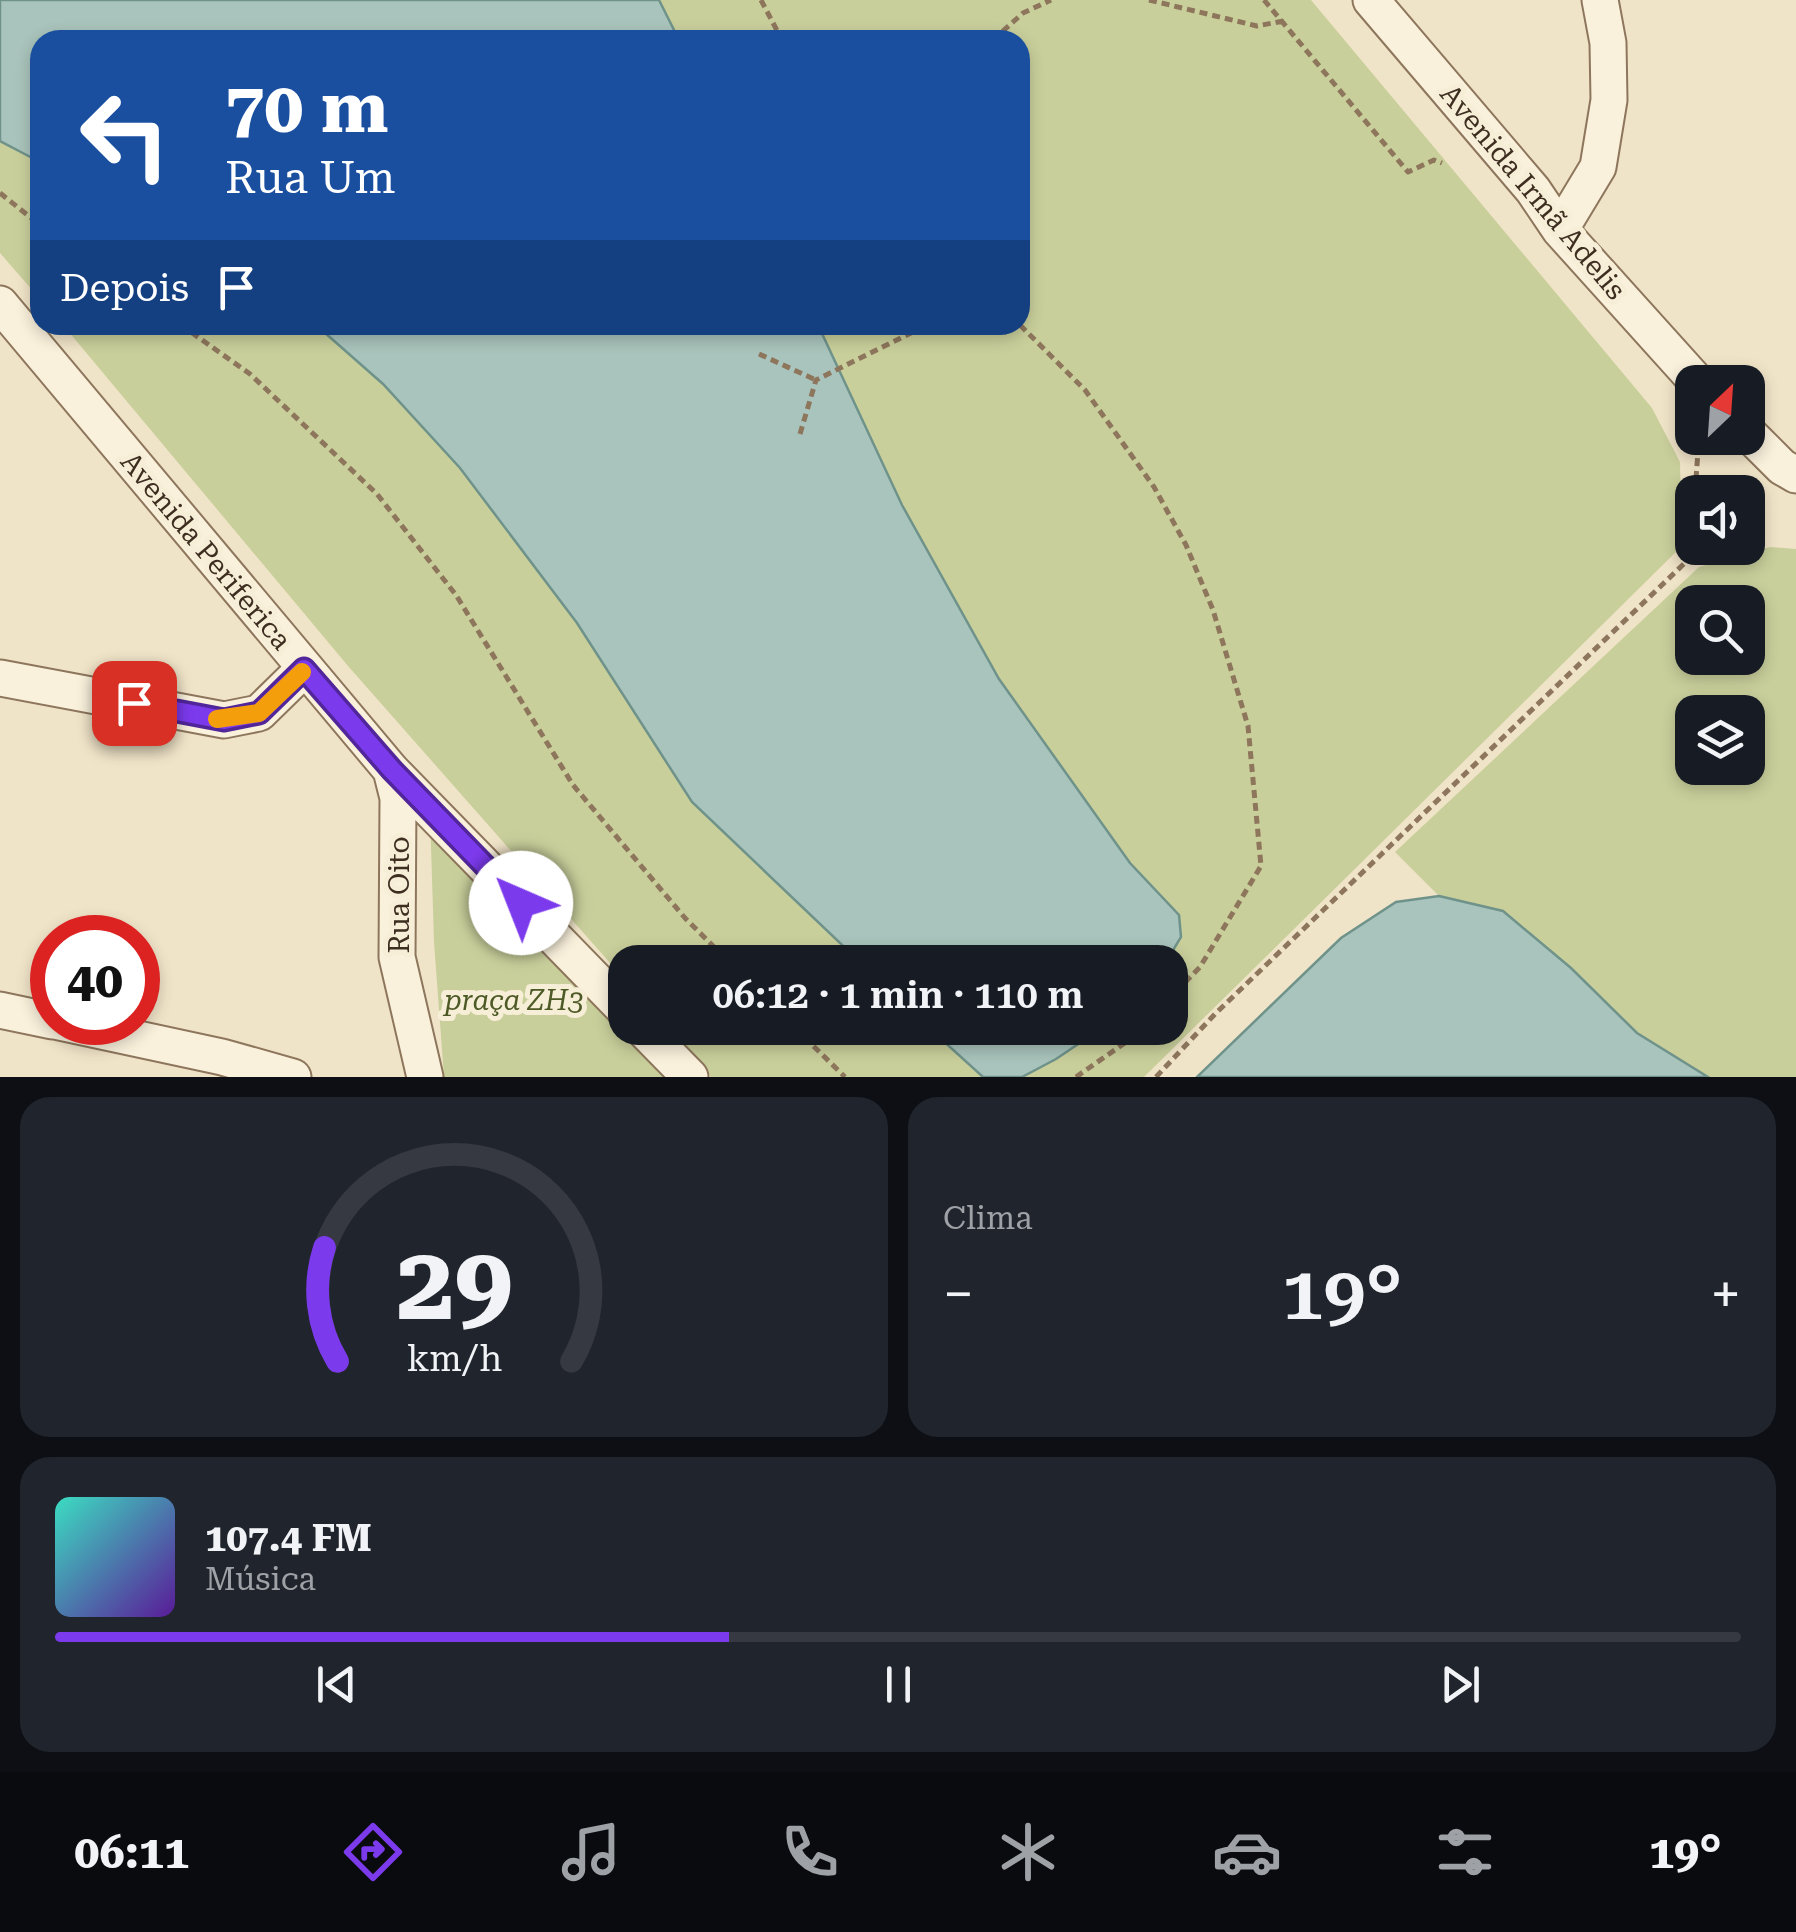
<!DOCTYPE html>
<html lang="pt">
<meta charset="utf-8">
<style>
:root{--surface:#171b24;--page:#20242c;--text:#f1f3f6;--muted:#9ea1a6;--line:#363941;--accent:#7c3aed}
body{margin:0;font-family:"Roboto Serif",serif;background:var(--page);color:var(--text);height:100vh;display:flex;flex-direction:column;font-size:38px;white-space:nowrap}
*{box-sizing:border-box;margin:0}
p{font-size:32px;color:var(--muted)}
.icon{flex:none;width:55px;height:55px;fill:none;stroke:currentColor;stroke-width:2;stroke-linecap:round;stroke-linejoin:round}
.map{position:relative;height:1077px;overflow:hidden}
.details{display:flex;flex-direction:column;gap:20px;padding:20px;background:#0d0f14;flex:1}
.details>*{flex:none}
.guide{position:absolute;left:30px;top:30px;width:1000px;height:305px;border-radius:30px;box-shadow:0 5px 15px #0003;background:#1a4fa0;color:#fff;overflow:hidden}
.needle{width:65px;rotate:25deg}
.tools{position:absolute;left:1675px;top:365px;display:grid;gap:20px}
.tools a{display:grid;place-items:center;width:90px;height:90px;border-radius:20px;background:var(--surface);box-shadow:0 5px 15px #0003;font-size:50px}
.speed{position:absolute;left:30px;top:915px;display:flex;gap:20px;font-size:50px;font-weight:700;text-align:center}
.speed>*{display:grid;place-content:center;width:130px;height:130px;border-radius:50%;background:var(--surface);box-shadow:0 5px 15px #0003;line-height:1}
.speed .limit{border:15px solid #d22;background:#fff;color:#111}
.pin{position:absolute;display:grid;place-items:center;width:85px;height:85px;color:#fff;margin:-42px;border-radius:20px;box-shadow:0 5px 15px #0006}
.me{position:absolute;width:110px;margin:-55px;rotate:316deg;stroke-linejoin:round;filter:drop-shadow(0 0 8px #0008)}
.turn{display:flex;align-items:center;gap:35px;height:210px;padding:0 30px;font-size:45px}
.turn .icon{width:130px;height:130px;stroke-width:2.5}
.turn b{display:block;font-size:70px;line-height:85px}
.then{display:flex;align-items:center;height:95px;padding:0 30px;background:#0003;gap:20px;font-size:38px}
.big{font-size:75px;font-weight:600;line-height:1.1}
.details .tile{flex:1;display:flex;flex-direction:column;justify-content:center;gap:15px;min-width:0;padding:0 35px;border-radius:30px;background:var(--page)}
.details .dial{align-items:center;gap:0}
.dial svg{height:260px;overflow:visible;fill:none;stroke:var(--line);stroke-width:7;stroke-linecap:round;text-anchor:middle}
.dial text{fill:var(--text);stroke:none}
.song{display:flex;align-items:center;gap:30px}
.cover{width:120px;height:120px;border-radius:15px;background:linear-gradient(135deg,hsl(170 70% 55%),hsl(270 70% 35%))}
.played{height:10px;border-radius:5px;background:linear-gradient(90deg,var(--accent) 40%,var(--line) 40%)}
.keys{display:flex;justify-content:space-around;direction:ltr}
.heat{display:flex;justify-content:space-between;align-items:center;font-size:55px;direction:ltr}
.details .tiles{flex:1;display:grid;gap:20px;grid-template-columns:1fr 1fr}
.tile:last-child{grid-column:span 2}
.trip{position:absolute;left:608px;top:945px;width:580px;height:100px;border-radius:30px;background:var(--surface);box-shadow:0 5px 15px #0003;font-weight:600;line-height:100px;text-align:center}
.tabs{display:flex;height:160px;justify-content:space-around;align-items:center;background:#090b0e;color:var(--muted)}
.tabs .icon{width:70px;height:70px}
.tabs .on{color:var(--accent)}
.tabs b{font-size:45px;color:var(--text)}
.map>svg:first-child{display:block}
</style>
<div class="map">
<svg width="1796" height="1077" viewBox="0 0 1796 1077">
<rect width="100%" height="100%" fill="#f0e4c8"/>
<path fill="#c9cf9b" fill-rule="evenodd" d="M 0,0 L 1311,0 L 1652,408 L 1680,462 L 1682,546 L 1144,1077 L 711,1077 L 667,1028 L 1170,1028 L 1170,962 L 625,962 L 625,980 L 348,666 L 63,325 L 1020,325 L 1020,40 L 40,40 L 40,299 L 0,253 Z
M 1770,547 L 1796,549 L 1796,1077 L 1708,1077 L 1637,1033 L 1571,968 L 1504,911 L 1439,896 L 1395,852 L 1699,567 ZM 1692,602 L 1748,602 L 1748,658 L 1692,658 ZM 1692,712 L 1748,712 L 1748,768 L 1692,768 Z
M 429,784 L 625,1013 L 625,1028 L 637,1028 L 679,1077 L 444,1077 L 434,942 Z"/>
<path fill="#a9c4bc" stroke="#6f938a" stroke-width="2.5" d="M 0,0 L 659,0 L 679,40 L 40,40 L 40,162 L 0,141 Z
M 316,325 L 818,325 L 902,505 L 999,679 L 1130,863 L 1179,915 L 1181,937 L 1166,962 L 860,962 L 692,802 L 577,623 L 460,468 L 383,384 Z
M 1439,896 L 1503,911 L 1571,968 L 1637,1033 L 1708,1077 L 1197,1077 L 1341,938 L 1396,902 Z
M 929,1028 L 1102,1028 L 1056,1059 L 1022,1077 L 983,1077 Z"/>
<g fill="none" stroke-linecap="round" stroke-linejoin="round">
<g stroke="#8d765c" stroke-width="39">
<path id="minor" d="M 1371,0 L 1533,190 L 1560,230 L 1697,382
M 1560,230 L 1598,167 L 1609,100 L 1608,43 L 1600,0
M 0,304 L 391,770 L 625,1010
M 1748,433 L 1782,467 L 1796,475
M 0,678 L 224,720 L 259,713 L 304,669
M 391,770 L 398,798 L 397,957 L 425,1077
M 0,1010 L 52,1021
M 59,1022 L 222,1057 L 293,1077
M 642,1028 L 690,1077"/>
</g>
<path stroke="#8d765c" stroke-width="5" stroke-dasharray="8 5" stroke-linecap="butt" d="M 761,0 L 782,40
M 1149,0 L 1257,26 L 1283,21
M 1264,0 L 1408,172 L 1434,160 L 1442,163
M 993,40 L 1023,13 L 1051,0
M 0,193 L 40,225
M 181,325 L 250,374 L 377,494 L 456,595 L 573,785 L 685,918 L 729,962
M 1020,325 L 1085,390 L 1154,487 L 1186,545 L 1213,610 L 1248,726 L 1261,866 L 1200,967 L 1170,998
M 759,354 L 816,380
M 800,434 L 816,380 L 927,325
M 1695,492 L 1699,438
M 795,1028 L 845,1077
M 1076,1077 L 1129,1040 L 1141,1028
M 1156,1077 L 1216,1013 L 1690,558 L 1692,522"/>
<use href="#minor" stroke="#faf1dc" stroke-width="35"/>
</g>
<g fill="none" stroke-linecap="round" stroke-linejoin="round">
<g stroke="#51269a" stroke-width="25">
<path id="route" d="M 134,703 L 224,720 L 259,713 L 304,669 L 392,770 L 521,903"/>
</g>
<use href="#route" stroke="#7c3aed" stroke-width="18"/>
<path stroke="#f59e0b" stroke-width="18" d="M 217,719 L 259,713 L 302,672"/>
</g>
<g text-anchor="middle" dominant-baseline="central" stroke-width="10" stroke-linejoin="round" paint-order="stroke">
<g font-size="28" fill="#3d2e20" stroke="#f7eed8">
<text transform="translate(1533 192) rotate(50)">Avenida Irmã Adelis</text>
<text transform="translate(206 551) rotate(50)">Avenida Periferica</text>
<text transform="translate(399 895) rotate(-90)">Rua Oito</text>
</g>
<g font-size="28" font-style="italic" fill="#4d5a26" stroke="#f7eed8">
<text x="514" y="1000">praça ZH3</text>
</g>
</g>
</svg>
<div class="tools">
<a><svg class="needle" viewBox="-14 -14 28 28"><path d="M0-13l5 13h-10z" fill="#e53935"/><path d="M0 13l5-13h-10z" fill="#9ea1a6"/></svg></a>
<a><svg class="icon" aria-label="sound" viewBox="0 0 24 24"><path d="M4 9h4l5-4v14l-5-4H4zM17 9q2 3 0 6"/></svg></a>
<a><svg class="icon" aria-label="search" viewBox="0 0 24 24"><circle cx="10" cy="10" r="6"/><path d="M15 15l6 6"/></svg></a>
<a><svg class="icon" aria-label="layers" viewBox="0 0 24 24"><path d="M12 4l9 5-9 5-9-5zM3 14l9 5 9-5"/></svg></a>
</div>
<div class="speed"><div class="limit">40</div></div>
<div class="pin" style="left:134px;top:703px;background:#d93025"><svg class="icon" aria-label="arrive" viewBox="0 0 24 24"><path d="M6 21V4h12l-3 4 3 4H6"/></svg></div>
<svg class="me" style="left:521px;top:903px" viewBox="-20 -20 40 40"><circle r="19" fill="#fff"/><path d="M0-13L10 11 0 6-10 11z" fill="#7c3aed"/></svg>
<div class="trip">06:12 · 1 min · 110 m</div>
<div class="guide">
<div class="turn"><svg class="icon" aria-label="left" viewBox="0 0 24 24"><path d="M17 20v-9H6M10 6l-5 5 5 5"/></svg><div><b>70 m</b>Rua Um</div></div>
<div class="then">Depois<svg class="icon" aria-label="arrive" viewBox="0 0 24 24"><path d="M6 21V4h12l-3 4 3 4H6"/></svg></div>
</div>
</div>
<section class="details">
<div class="tiles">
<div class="tile dial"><svg viewBox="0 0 100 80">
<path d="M14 69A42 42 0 1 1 86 69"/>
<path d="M14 69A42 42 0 0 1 10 34" stroke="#7c3aed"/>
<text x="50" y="56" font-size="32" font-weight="700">29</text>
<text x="50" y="72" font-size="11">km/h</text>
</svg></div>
<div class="tile"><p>Clima</p>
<div class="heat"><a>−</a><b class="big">19°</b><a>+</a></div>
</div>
<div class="tile">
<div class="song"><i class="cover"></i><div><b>107.4 FM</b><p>Música</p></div></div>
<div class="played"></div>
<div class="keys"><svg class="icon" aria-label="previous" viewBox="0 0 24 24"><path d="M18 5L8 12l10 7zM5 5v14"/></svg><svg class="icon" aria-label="pause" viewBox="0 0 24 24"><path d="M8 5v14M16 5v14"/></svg><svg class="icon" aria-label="next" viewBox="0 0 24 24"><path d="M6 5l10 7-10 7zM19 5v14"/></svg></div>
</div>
</div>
</section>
<nav class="tabs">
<b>06:11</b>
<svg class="icon on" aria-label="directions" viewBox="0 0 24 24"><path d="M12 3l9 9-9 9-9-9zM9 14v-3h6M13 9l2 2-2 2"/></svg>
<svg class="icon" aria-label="music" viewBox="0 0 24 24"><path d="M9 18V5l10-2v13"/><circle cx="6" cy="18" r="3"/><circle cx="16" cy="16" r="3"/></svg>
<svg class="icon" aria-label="phone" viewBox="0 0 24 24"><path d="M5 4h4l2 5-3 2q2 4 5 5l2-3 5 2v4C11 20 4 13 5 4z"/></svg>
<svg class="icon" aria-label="climate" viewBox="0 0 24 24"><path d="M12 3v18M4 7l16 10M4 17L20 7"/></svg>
<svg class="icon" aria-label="car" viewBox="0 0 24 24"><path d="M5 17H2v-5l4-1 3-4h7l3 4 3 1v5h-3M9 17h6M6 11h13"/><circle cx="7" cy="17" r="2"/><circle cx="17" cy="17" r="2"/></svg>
<svg class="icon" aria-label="filters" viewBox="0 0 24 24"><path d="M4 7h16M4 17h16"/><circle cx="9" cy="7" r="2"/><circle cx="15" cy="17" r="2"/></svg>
<b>19°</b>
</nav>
